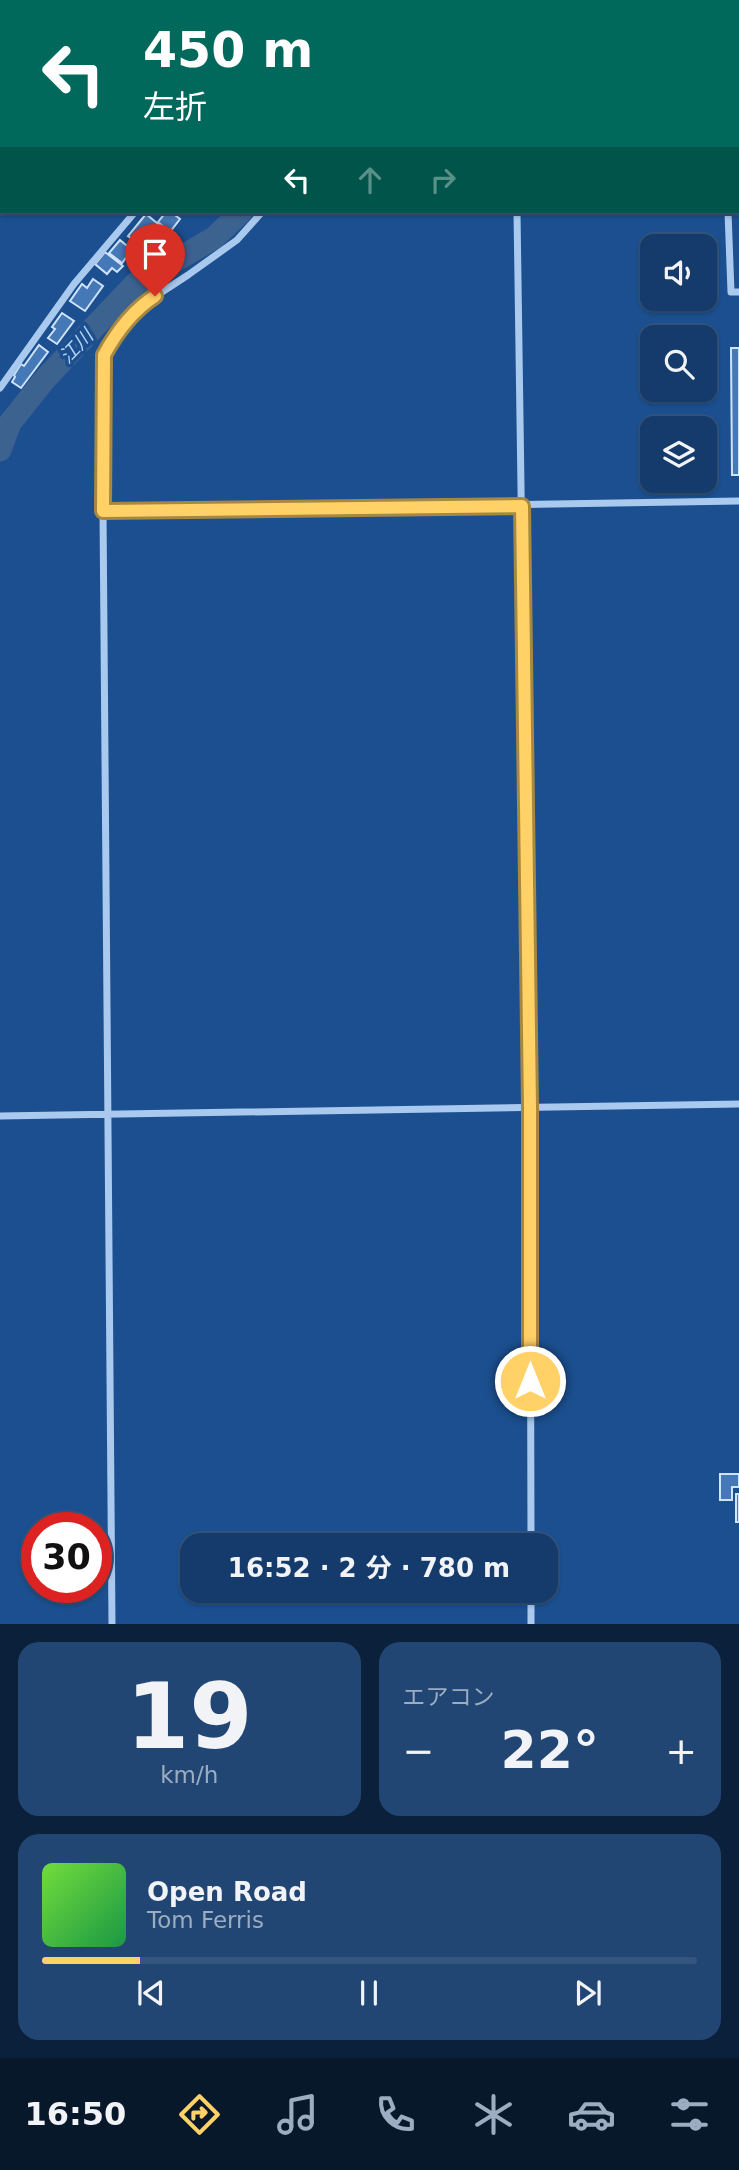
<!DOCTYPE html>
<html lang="ja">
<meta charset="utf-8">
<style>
:root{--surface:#143b6b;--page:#214673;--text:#f1f3f6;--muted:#9dadc1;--line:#33557e;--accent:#ffd166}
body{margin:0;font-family:"DejaVu Sans","Noto Sans JP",sans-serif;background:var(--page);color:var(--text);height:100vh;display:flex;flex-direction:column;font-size:26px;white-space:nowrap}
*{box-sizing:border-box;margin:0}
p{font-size:23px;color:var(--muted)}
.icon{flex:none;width:38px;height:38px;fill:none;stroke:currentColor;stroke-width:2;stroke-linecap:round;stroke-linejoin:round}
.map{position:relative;height:1624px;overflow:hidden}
.details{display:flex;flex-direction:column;gap:18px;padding:18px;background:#0b203b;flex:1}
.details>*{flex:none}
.top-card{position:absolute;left:0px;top:0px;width:740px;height:214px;box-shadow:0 2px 5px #0004,0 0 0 2px var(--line);background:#00695c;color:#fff;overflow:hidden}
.buttons{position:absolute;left:640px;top:234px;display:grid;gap:14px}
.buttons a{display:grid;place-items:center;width:77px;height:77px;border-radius:14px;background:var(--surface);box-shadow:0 2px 5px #0004,0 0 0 2px var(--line);font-size:35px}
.speed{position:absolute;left:21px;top:1512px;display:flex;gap:14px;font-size:35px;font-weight:700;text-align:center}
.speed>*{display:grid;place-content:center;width:91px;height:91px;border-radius:50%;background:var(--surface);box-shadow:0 2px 5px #0004,0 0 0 2px var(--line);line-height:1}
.speed .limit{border:10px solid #d22;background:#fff;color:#111}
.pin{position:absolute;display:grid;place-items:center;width:60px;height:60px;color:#fff;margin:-72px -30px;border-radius:50% 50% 50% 0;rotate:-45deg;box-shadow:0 0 7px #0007}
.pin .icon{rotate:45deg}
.me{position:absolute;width:77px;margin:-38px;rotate:0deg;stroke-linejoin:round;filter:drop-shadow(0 0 5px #0008)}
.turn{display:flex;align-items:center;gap:24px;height:147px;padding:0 28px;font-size:32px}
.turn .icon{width:91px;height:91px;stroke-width:2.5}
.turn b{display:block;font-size:49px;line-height:60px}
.lanes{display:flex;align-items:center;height:66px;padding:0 28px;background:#0003;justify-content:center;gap:35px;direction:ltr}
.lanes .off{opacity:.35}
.big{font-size:52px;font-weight:700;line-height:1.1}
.details .card{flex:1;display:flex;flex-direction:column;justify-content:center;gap:10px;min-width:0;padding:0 24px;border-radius:21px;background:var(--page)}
.details .dial{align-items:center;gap:0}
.dial b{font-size:91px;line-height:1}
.song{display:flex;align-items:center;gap:21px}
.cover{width:84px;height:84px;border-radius:10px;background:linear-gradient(135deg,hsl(100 70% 55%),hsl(140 70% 35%))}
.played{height:7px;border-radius:4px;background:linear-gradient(90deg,var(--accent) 15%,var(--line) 15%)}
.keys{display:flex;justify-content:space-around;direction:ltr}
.heat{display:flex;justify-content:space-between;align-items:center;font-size:38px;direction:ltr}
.details .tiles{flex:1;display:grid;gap:18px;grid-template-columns:1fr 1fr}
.card:last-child{grid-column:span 2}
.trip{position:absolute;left:180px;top:1533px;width:378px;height:70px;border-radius:21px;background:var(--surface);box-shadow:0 2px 5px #0004,0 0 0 2px var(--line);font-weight:700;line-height:70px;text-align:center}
.menu{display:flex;height:112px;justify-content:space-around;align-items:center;background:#08182b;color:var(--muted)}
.menu .icon{width:49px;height:49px}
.menu .selected{color:var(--accent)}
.menu b{font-size:32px;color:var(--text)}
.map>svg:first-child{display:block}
</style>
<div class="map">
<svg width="739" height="1624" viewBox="0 0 739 1624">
<rect width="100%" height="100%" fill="#1b4f8f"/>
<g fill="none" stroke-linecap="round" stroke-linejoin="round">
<path stroke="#3c6290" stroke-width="23" d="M 356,2 L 358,0
M 0,450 L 10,423 L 45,379 L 135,284 L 214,238 L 241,212"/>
</g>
<path fill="#4478b7" stroke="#cfe3fa" stroke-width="2" d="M 166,212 L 171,212 L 180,219 L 170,232 L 158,222 Z
M 146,214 L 169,233 L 160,244 L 157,242 L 148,252 L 128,236 Z
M 120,240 L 132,250 L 122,263 L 109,253 Z
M 105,252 L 123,266 L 117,272 L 112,268 L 107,274 L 95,264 Z
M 93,279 L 103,286 L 85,311 L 70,301 L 82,284 L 87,288 Z
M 62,313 L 74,321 L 57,344 L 48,338 L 55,329 L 52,327 Z
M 39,345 L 48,352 L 21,388 L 12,382 L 15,377 L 14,375 L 21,364 L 24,366 Z
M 731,348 L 739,348 L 739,475 L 732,475 Z
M 720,1474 L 739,1474 L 739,1487 L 732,1487 L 732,1500 L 720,1500 Z
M 736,1494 L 739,1494 L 739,1522 L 736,1522 Z"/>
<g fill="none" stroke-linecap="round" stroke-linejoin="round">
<path stroke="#a9c9ee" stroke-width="7" d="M 513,0 L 513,2
M 612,0 L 617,2
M 719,0 L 719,2
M 289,2 L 290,0
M 384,2 L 386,0
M 0,52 L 2,53
M 517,212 L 530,1107 L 531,1545
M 728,212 L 731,292 L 739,292
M 0,388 L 74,284 L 135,212
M 103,511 L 739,501
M 0,1116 L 739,1104
M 531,1591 L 531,1624
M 112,1624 L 103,511 L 104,355 L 114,336 L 139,307 L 188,275 L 237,240 L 262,212"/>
</g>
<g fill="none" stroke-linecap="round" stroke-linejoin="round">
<g stroke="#a68842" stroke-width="18">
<path id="route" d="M 155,296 C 132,311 117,331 104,355 L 103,511 L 522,506 L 530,1107 L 530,1381"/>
</g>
<use href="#route" stroke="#ffd166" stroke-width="12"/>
</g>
<g text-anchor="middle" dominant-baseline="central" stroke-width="7" stroke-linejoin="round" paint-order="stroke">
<g font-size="19" font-style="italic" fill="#b5d3f5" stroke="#1b4f8f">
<text transform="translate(76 346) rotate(-46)">江川</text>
</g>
</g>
</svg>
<div class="buttons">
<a><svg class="icon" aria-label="sound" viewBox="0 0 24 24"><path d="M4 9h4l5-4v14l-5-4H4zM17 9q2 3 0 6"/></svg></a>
<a><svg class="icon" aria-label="search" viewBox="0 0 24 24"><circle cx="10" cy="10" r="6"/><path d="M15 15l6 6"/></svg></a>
<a><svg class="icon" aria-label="layers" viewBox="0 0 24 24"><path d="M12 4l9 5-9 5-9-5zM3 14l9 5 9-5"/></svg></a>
</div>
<div class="speed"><div class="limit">30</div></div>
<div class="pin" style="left:155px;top:296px;background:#d93025"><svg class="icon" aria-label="arrive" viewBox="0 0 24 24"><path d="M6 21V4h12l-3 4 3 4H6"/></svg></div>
<svg class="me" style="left:530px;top:1381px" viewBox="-20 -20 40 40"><circle r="17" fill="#ffd166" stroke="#fff" stroke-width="3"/><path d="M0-11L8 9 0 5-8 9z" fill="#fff"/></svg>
<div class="trip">16:52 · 2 分 · 780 m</div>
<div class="top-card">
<div class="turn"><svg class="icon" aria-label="left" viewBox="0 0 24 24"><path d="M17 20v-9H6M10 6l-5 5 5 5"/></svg><div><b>450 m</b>左折</div></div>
<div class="lanes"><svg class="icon" aria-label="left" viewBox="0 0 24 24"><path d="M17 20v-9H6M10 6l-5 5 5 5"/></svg><svg class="icon off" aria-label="ahead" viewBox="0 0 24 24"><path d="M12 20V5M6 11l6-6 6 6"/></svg><svg class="icon off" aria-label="right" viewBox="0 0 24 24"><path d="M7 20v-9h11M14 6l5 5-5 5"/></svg></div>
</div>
</div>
<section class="details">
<div class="tiles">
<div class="card dial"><b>19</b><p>km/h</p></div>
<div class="card"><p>エアコン</p>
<div class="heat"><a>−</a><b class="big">22°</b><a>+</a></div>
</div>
<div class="card">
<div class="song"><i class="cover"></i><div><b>Open Road</b><p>Tom Ferris</p></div></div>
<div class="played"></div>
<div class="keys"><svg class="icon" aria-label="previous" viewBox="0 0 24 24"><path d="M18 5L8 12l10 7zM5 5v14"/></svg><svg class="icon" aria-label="pause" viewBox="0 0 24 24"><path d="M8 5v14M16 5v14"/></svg><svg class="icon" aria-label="next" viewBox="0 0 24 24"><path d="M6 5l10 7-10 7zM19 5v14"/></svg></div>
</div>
</div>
</section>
<nav class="menu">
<b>16:50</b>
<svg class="icon selected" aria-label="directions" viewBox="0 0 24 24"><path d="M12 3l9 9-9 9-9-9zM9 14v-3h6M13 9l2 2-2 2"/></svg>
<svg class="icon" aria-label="music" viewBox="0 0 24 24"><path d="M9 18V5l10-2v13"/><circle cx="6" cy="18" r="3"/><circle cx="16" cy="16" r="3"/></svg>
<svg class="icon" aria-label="phone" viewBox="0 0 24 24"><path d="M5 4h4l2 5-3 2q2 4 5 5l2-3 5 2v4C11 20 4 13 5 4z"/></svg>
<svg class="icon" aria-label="climate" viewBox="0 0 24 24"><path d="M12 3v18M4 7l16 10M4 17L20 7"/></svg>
<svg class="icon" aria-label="car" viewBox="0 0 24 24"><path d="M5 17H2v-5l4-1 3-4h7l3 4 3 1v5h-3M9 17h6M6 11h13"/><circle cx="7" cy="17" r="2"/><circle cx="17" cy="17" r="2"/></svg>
<svg class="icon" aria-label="filters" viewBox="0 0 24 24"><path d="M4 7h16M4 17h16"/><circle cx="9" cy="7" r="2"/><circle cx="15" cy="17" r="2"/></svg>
</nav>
